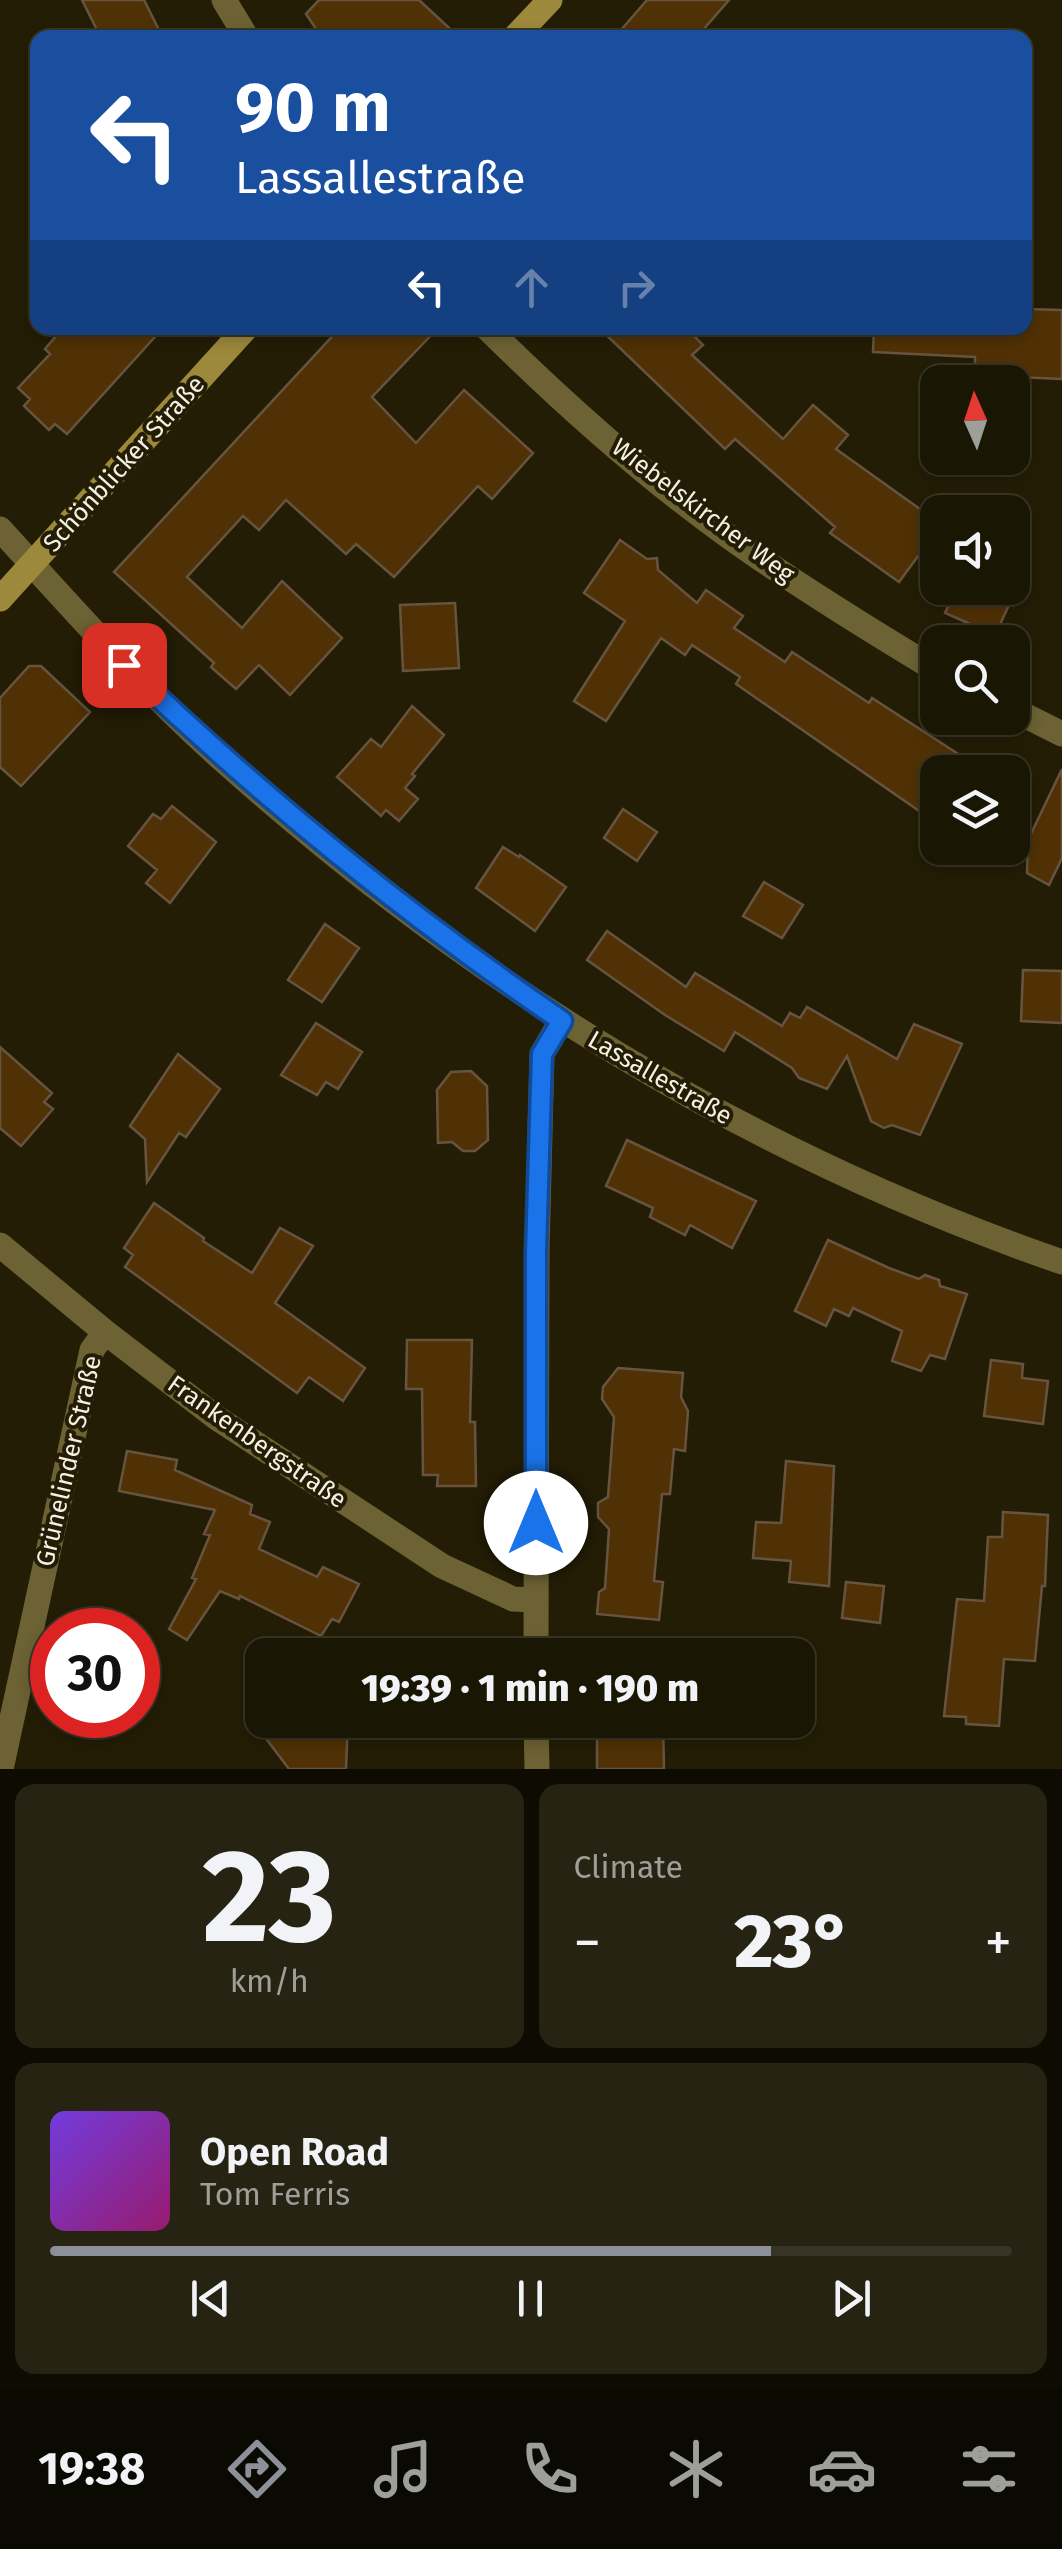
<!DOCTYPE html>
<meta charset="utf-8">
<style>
:root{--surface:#1a1604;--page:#272313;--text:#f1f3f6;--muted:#9f9f9a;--line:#383526;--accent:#8c9099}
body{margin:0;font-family:"Fira Sans",sans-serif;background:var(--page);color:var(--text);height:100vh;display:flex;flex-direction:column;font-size:38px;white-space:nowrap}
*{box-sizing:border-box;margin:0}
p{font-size:32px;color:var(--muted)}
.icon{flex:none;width:55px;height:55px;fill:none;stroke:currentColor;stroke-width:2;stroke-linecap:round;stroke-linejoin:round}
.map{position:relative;height:1769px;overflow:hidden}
.sheet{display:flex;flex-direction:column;gap:15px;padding:15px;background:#0e0c02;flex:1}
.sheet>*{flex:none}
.hud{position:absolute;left:30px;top:30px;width:1002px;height:305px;border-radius:20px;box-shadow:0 5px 15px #0003,0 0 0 2px var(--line);background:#1a4fa0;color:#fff;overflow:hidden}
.needle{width:65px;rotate:357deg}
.controls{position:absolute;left:920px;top:365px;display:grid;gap:20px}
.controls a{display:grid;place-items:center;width:110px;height:110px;border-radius:20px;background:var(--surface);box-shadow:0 5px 15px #0003,0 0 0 2px var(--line);font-size:50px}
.speed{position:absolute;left:30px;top:1608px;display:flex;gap:20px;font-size:50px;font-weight:700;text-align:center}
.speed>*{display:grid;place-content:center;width:130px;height:130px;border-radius:50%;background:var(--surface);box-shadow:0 5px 15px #0003,0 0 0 2px var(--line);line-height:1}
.speed .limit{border:15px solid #d22;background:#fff;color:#111}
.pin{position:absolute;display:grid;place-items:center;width:85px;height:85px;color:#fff;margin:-42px;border-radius:20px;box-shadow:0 5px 15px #0006}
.me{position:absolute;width:110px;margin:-55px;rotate:0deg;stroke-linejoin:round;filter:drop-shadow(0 0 8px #0008)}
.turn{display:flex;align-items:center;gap:35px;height:210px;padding:0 40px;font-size:45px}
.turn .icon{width:130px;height:130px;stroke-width:2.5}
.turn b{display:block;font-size:70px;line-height:85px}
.lanes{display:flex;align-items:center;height:95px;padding:0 40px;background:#0003;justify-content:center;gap:50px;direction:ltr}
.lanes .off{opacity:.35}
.big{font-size:75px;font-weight:800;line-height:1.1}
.sheet .tile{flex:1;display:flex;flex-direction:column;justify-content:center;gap:15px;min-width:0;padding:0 35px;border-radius:20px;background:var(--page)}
.sheet .dial{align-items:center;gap:0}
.dial b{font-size:130px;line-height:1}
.song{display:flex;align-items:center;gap:30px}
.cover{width:120px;height:120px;border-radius:15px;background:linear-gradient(135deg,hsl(260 70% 55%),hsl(320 70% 35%))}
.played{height:10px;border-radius:5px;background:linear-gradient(90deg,var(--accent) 75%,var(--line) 75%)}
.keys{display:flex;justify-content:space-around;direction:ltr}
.heat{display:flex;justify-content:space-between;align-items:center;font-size:55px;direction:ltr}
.sheet .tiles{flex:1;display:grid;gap:15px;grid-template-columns:1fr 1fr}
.tile:last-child{grid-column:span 2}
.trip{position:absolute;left:245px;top:1638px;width:570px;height:100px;border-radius:20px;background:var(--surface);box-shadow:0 5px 15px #0003,0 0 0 2px var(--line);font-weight:800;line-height:100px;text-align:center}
.tabs{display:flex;height:160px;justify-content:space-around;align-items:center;background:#0a0902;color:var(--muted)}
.tabs .icon{width:70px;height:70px}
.tabs .selected{color:var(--accent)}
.tabs b{font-size:45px;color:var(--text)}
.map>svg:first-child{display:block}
</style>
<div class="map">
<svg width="1062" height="1769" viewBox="0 0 1062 1769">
<rect width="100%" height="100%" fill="#231d05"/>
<path fill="#503105" stroke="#675440" stroke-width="2.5" d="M 82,0 L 144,0 L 163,38 L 101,38 Z
M 319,0 L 419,0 L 460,38 L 322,38 L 306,14 Z
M 647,0 L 729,0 L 696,38 L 614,38 Z
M 1025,309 L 1062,310 L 1062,379 L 975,375 L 975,357 L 873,352 L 874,328 L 1025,328 Z
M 63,328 L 163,328 L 67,434 L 55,424 L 49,430 L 24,406 L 30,399 L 18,388 L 50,354 L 45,349 Z
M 340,328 L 438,328 L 372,397 L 416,443 L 464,390 L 533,453 L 492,499 L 478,486 L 394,577 L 356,544 L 346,554 L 286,500 L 259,530 L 243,516 L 187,577 L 242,628 L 282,581 L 342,638 L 290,695 L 259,665 L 236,689 L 211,667 L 214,663 L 114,572 Z
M 599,328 L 686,328 L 703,345 L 692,355 L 783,439 L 813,405 L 848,435 L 836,449 L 938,522 L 938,529 L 899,582 L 830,533 L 835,527 L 735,439 L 725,449 Z
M 620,540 L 647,559 L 657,558 L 658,570 L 697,603 L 706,590 L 743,616 L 734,628 L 785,662 L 792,652 L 869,703 L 872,698 L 986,772 L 938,772 L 938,824 L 736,684 L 740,677 L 692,645 L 685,655 L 661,638 L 606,721 L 574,701 L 625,621 L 584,593 Z
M 957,588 L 1017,588 L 995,635 L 945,613 Z
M 455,603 L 459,668 L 403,671 L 400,605 Z
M 29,666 L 41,666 L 90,712 L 21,786 L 0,767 L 0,698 Z
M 412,706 L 444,735 L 412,774 L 415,776 L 405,788 L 418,799 L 399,821 L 386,810 L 381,816 L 337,777 L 371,739 L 381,747 Z
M 1062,769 L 1062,858 L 1049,885 L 1027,873 L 1028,840 Z
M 172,806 L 216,842 L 170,903 L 146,883 L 157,870 L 128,846 L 153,814 L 161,819 Z
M 623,809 L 657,832 L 637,861 L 604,838 Z
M 503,847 L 519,857 L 520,855 L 566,887 L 535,931 L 476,888 Z
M 764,882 L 803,905 L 782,938 L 743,916 Z
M 325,924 L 359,948 L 322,1002 L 288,980 Z
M 607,931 L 686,987 L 695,973 L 782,1026 L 790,1013 L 800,1018 L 807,1007 L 897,1059 L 914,1024 L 962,1044 L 920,1135 L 892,1125 L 884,1128 L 871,1121 L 847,1056 L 827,1089 L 799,1078 L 792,1068 L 735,1032 L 724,1051 L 665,1015 L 587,960 Z
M 1023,970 L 1062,971 L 1062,1023 L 1021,1021 Z
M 316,1023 L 362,1052 L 338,1089 L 326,1082 L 317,1095 L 281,1075 Z
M 0,1047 L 52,1093 L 44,1102 L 53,1109 L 21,1146 L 0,1128 Z
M 178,1054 L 220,1089 L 186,1137 L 179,1133 L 147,1182 L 145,1139 L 130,1126 Z
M 471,1071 L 487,1086 L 488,1140 L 475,1151 L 463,1151 L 452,1142 L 438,1143 L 437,1090 L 451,1072 Z
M 627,1140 L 756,1201 L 732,1248 L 690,1225 L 685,1235 L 650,1217 L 653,1208 L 606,1186 Z
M 154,1203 L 204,1238 L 203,1241 L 252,1273 L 280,1228 L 313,1246 L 275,1303 L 365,1368 L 343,1401 L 309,1377 L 297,1393 L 125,1267 L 133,1255 L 124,1248 Z
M 828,1240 L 889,1268 L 919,1279 L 925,1275 L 939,1280 L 940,1286 L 967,1294 L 945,1359 L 930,1355 L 921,1371 L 892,1361 L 902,1331 L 853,1308 L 849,1316 L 834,1309 L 826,1326 L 795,1311 Z
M 407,1340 L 472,1340 L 470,1422 L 475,1422 L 476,1486 L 437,1486 L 438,1475 L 423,1475 L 422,1389 L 406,1389 Z
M 991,1360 L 1023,1364 L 1022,1378 L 1048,1381 L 1043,1424 L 984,1416 Z
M 618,1368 L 683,1373 L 681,1397 L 688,1411 L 685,1451 L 674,1449 L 670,1494 L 662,1494 L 654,1581 L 663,1582 L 659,1620 L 597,1614 L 599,1592 L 605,1588 L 609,1529 L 598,1517 L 598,1503 L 608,1497 L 614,1417 L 602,1399 L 603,1387 Z
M 127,1451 L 177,1460 L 175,1470 L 252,1505 L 250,1514 L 270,1522 L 259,1549 L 317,1577 L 323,1567 L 359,1584 L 339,1622 L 332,1619 L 321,1636 L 240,1596 L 239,1599 L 220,1591 L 187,1640 L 169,1629 L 196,1579 L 192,1578 L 210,1535 L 204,1534 L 215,1510 L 119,1491 Z
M 786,1461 L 834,1466 L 829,1586 L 789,1582 L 791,1561 L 753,1558 L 756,1522 L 781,1523 Z
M 1003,1512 L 1048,1515 L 1045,1586 L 1042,1586 L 1035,1661 L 1004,1659 L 999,1726 L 966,1724 L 966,1717 L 944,1716 L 957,1599 L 984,1601 L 988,1537 L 1002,1537 Z
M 846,1582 L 884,1586 L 880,1623 L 842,1618 Z
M 252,1720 L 348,1720 L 346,1769 L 289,1769 Z
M 597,1720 L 663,1720 L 664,1769 L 597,1769 Z"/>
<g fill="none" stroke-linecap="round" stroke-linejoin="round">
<path stroke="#6d6234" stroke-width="25" d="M 224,0 L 247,38
M 487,328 C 563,403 644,476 731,538 C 798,586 868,629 938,671
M 0,529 C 73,609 144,690 225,762 C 474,984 746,1153 1062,1262
M 1012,709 L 1062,734
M 0,1245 L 105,1332 L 217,1418 L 442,1566 L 513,1599 L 536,1600
M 536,1655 L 537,1251 L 542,1054 L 561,1021
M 536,1720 L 537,1769
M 1,1769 L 92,1350 L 105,1332"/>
<path stroke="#9c893b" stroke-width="25" d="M 514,38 L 550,0
M 0,599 L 246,328"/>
</g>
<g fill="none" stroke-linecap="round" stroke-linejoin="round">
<g stroke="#114b97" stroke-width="25">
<path id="route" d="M 124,665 C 264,799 402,911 562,1021 L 542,1054 L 536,1251 L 536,1523"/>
</g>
<use href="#route" stroke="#1a73e8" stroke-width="18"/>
</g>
<g text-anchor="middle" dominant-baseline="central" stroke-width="8" stroke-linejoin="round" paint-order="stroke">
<g font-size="25" fill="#f5f1e2" stroke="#231d05">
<text transform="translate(124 464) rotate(-48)">Schönblicker Straße</text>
<text transform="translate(703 511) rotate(37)">Wiebelskircher Weg</text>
<text transform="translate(660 1078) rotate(30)">Lassallestraße</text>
<text transform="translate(257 1442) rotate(35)">Frankenbergstraße</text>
<text transform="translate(69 1461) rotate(-77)">Grünelinder Straße</text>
</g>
</g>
</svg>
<div class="controls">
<a><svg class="needle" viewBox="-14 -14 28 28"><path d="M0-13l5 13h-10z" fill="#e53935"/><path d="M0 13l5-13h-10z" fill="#9f9f9a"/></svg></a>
<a><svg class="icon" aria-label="sound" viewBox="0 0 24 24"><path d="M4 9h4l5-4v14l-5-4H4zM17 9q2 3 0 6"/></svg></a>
<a><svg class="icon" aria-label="search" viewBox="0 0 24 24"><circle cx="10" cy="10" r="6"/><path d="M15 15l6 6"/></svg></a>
<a><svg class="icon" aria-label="layers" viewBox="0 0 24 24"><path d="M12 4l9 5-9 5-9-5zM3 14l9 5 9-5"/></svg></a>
</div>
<div class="speed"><div class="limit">30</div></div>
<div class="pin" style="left:124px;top:665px;background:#d93025"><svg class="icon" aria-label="arrive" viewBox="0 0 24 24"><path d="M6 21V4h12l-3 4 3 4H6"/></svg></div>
<svg class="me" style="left:536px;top:1523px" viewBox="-20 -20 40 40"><circle r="19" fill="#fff"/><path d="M0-13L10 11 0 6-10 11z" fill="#1a73e8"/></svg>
<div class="trip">19:39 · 1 min · 190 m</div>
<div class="hud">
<div class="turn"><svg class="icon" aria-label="left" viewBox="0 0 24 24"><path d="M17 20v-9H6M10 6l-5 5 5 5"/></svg><div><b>90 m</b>Lassallestraße</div></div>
<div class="lanes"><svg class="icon" aria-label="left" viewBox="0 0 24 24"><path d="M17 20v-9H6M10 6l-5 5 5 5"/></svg><svg class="icon off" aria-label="ahead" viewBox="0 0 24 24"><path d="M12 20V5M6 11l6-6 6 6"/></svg><svg class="icon off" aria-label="right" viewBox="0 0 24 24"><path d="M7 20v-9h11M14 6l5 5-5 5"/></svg></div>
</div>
</div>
<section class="sheet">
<div class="tiles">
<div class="tile dial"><b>23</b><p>km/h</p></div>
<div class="tile"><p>Climate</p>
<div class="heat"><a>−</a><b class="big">23°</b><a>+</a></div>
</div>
<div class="tile">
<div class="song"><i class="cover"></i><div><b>Open Road</b><p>Tom Ferris</p></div></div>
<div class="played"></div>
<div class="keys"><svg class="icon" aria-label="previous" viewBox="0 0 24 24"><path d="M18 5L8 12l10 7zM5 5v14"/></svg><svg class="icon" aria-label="pause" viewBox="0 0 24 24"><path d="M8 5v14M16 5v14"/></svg><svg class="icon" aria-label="next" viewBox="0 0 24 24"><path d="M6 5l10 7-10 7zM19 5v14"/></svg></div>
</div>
</div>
</section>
<nav class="tabs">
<b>19:38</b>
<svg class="icon selected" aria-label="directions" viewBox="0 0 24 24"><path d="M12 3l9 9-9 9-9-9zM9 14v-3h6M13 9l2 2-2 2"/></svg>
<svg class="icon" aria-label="music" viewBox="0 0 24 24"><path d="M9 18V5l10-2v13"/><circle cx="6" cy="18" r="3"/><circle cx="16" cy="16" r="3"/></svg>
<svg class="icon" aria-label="phone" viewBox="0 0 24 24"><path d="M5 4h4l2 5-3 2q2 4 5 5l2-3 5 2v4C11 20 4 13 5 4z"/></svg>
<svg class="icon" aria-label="climate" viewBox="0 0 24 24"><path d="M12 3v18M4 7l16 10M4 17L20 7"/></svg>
<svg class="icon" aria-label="car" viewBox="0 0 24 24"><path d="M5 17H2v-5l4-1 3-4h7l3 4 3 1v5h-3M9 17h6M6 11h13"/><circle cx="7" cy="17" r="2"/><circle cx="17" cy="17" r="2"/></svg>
<svg class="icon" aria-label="filters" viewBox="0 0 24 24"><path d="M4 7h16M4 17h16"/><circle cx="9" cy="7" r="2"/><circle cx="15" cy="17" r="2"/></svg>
</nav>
